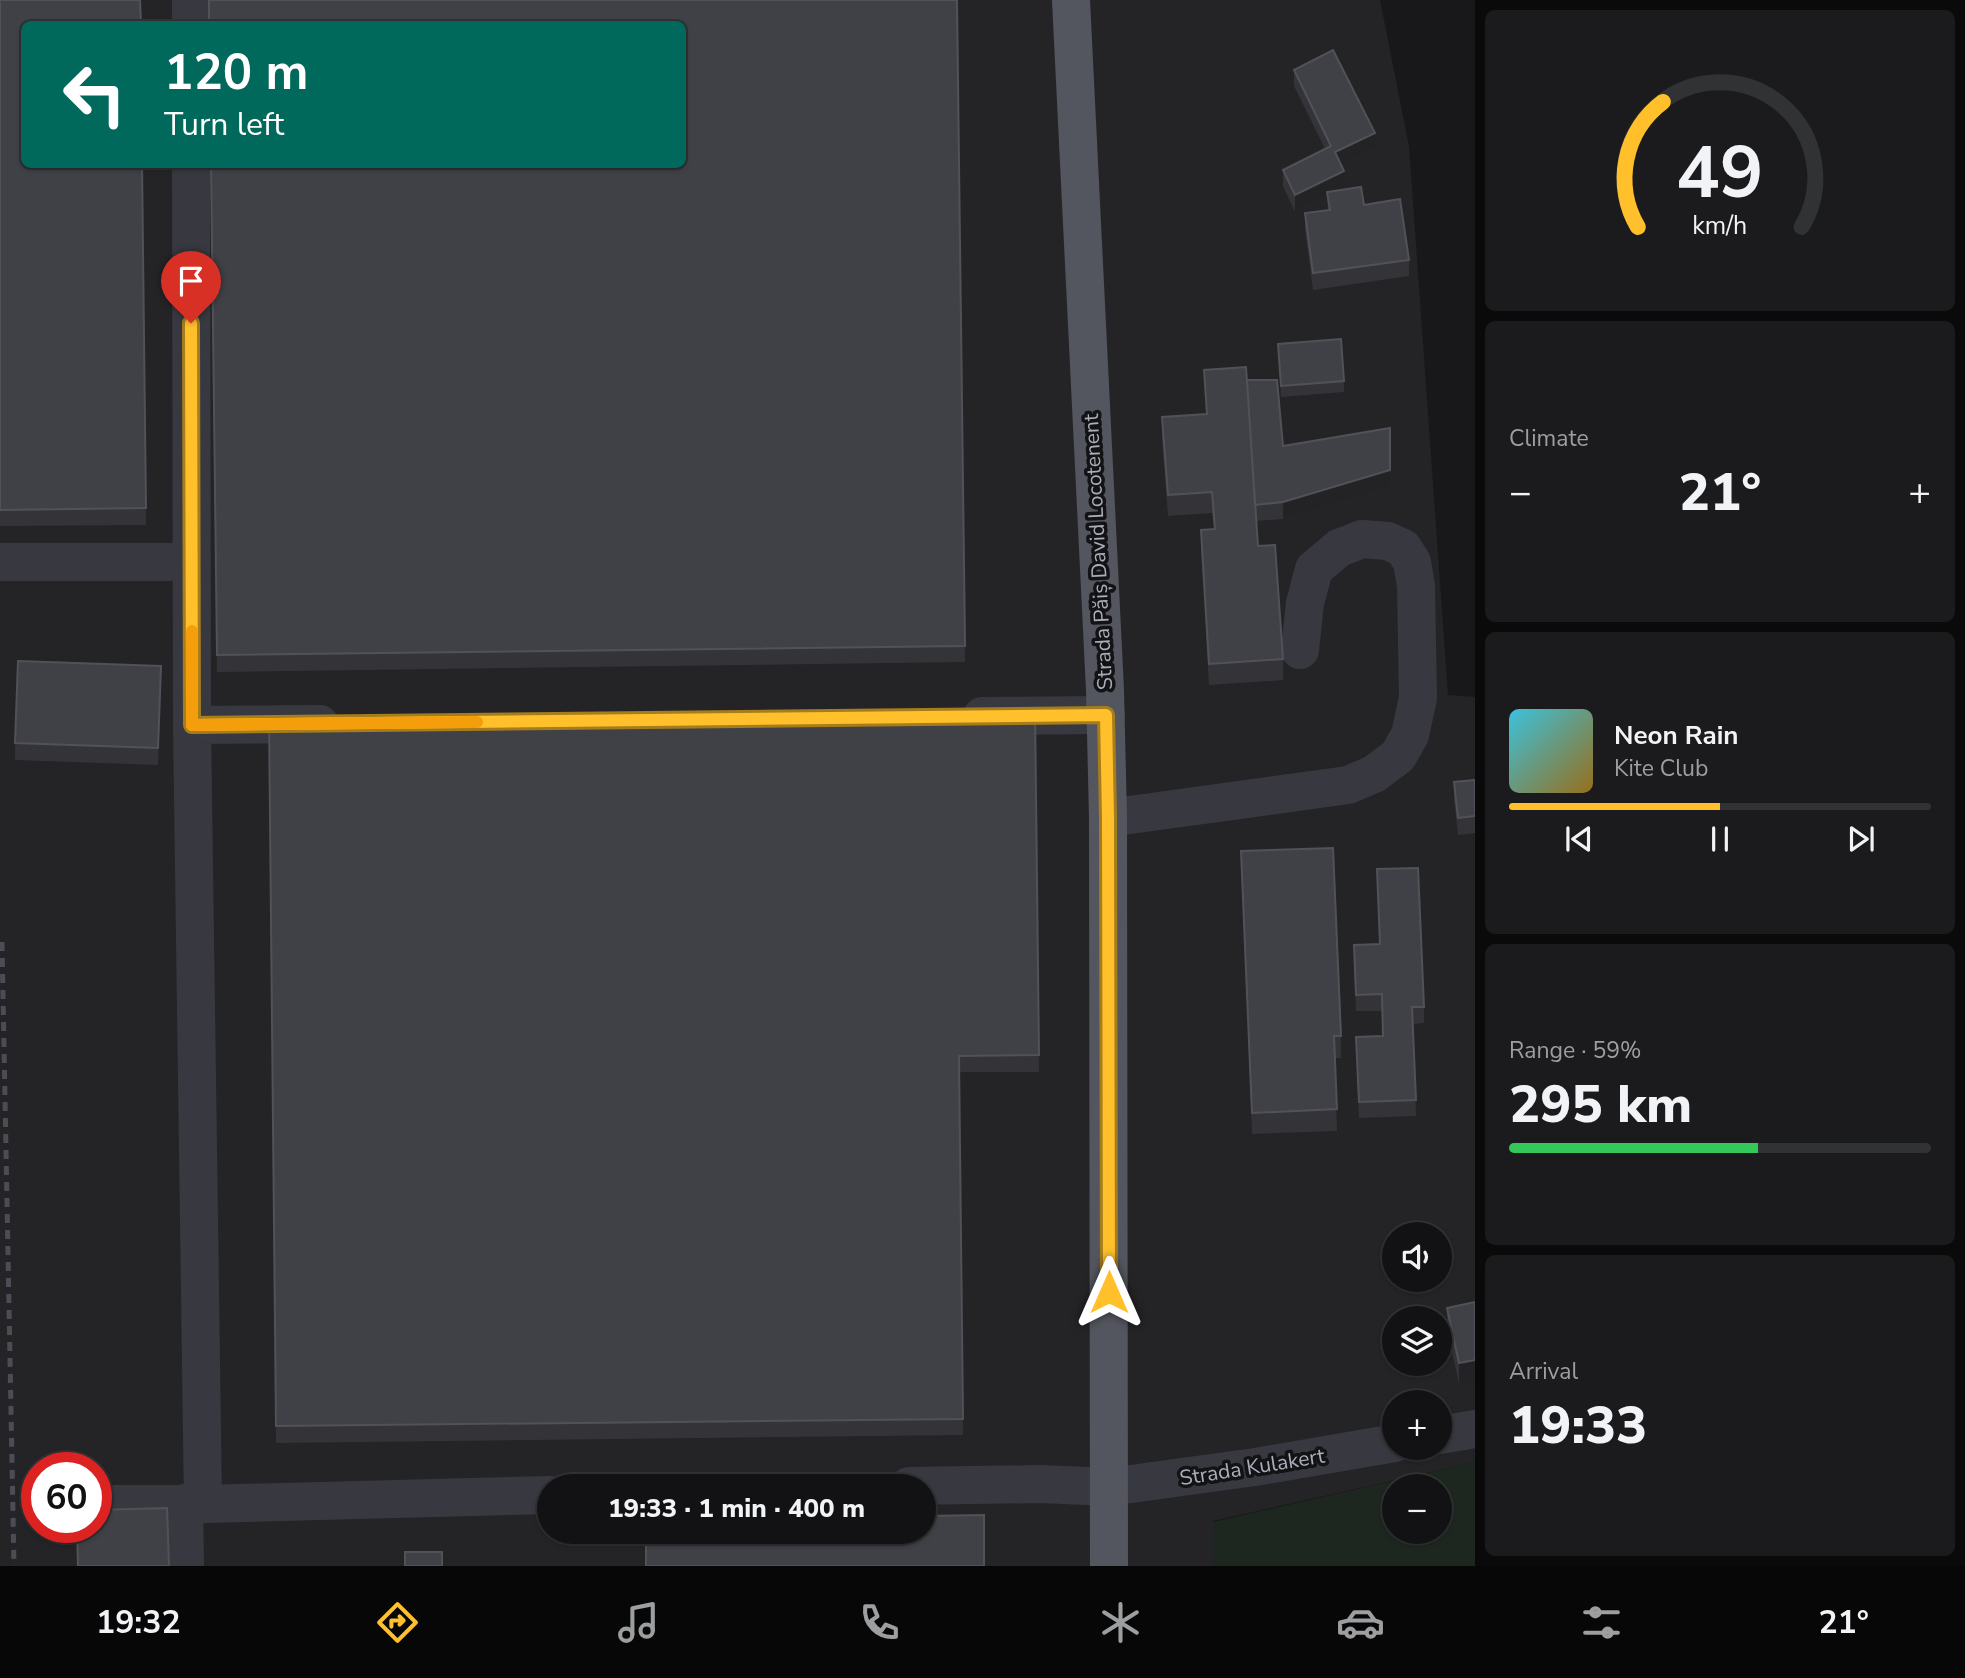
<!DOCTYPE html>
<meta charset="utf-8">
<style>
:root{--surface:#121214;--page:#1b1b1d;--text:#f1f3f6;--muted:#9c9ea0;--line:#313234;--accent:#ffc02b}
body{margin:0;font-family:"Nunito Sans",sans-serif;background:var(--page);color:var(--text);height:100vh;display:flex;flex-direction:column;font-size:26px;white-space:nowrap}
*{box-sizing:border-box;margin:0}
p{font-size:23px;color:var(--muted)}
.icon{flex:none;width:38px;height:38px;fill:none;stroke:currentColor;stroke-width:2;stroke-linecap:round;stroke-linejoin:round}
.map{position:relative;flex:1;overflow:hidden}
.details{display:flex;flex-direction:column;gap:10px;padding:10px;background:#0a0a0b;width:490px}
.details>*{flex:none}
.banner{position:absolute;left:21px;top:21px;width:665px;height:147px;border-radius:10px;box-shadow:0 2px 5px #0004,0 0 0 2px var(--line);background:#00695c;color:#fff;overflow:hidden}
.controls{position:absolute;left:1382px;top:1222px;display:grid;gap:14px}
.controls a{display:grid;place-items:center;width:70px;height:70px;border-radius:50%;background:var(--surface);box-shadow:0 2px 5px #0004,0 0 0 2px var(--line);font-size:35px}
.speed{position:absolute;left:21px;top:1452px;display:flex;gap:14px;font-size:35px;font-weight:700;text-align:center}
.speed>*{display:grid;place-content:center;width:91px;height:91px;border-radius:50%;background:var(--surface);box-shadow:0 2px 5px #0004,0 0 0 2px var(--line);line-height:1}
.speed .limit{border:10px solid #d22;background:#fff;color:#111}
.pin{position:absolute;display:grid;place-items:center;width:60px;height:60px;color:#fff;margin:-72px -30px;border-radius:50% 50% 50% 0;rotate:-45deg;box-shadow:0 0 7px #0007}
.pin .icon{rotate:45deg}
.me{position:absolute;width:77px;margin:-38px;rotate:0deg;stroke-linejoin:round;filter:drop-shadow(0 0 5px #0008)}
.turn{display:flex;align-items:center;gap:24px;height:147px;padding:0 28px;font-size:32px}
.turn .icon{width:91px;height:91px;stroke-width:2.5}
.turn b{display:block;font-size:49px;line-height:60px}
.big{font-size:52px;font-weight:800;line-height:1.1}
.details .card{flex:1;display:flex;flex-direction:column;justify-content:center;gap:10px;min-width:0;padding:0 24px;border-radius:10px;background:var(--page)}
.details .dial{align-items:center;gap:0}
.dial svg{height:182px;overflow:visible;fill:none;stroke:var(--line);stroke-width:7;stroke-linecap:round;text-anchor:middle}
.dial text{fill:var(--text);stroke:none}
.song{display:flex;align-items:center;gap:21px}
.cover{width:84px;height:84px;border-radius:10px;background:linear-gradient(135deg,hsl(190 70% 55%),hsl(40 70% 35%))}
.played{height:7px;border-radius:4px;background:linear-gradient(90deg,var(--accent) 50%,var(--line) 50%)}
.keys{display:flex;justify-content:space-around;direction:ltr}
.heat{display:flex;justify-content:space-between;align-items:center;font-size:38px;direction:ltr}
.charge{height:10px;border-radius:5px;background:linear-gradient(90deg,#34c759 59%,var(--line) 0)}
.trip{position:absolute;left:537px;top:1474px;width:399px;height:70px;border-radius:35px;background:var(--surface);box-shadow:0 2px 5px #0004,0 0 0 2px var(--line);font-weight:800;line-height:70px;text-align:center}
.tab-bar{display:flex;height:112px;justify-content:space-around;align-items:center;background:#070708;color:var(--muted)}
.tab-bar .icon{width:49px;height:49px}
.tab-bar .selected{color:var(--accent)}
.tab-bar b{font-size:32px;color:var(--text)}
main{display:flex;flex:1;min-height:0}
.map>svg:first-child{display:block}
</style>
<main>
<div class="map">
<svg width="1475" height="1566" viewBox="0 0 1475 1566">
<rect width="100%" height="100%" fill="#18181a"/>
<path fill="#242427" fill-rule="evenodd" d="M 0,0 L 1380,0 L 1409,146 L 1448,695 L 1475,697 L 1475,1462 L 1213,1521 L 1213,1566 L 0,1566 ZM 24,24 L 682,24 L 682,164 L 24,164 ZM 1395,1234 L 1440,1234 L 1440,1279 L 1395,1279 ZM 1395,1318 L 1440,1318 L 1440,1363 L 1395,1363 ZM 1395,1402 L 1440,1402 L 1440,1447 L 1395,1447 ZM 37,1468 L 96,1468 L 96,1528 L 37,1528 ZM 550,1486 L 924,1486 L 924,1531 L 550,1531 Z"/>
<path fill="#1d261f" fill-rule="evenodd" d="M 1475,1462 L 1475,1566 L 1213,1566 L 1213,1522 ZM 1395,1486 L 1440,1486 L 1440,1531 L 1395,1531 Z"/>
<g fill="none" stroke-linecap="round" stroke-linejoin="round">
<path stroke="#383940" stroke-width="38" d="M 191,0 L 191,24
M 191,164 L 192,725 L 203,1504
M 0,562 L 192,562
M 982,716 L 1106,715
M 192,725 L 320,724
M 1108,818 L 1348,785 L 1374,774 L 1398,756 L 1410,735 L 1418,698 L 1416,586 L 1412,562 L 1403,548 L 1388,541 L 1362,539 L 1339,548 L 1314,569 L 1305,603 L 1300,650
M 1440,1435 L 1475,1429
M 909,1486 L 1041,1484 L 1109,1487 L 1255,1467 L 1395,1443
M 184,1503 L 185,1566
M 96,1504 L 203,1504 L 550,1495"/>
<path stroke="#54565f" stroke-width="38" d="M 1071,0 L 1105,690 L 1108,818 L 1109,1566"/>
<path stroke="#4b4d55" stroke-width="5" stroke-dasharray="9 7" stroke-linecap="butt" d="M 2,942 L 14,1566"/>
</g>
<path fill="#343438" d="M 0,0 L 142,164 L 146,525 L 0,526 Z
M 957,0 L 965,662 L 217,672 L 211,164 Z
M 1294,70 L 1375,149 L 1341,166 L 1344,188 L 1338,191 L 1364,205 L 1409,260 L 1409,276 L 1313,290 L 1305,230 L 1305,213 L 1328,210 L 1327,196 L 1295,212 L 1283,186 L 1283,170 L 1325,149 L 1294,86 Z
M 1278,344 L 1344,381 L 1344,392 L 1281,397 Z
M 1204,370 L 1247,380 L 1283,446 L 1390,487 L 1283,519 L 1256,521 L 1258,546 L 1283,659 L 1283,680 L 1209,685 L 1201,551 L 1201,530 L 1214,529 L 1212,513 L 1168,516 L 1162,439 L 1162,417 L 1206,414 Z
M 161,683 L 158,765 L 15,760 L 15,743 Z
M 1035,709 L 1039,1072 L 959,1072 L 963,1435 L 276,1443 L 269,717 Z
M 1475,780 L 1475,833 L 1458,835 L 1454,799 L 1454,782 Z
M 1241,851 L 1341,1036 L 1341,1058 L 1335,1058 L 1337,1131 L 1252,1134 Z
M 1377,869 L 1424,1007 L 1424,1023 L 1413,1024 L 1416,1116 L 1359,1118 L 1356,1037 L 1383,1036 L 1382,1011 L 1356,1011 L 1354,962 L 1354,945 L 1380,944 Z
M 1475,1302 L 1459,1384 L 1447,1329 L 1447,1308 Z"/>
<path fill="#232326" d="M 1375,133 L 1375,149 L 1335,169 L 1335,152 Z
M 1344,171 L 1344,188 L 1328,196 L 1327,192 L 1327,196 L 1295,212 L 1295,195 Z
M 1390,470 L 1390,487 L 1283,519 L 1283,502 Z
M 1475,1360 L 1475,1381 L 1459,1384 L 1459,1363 Z"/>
<path fill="#404146" stroke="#515258" stroke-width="2" d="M 0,0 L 140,0 L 141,24 L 24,24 L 24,164 L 142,164 L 146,508 L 0,510 Z
M 209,0 L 957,0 L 965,646 L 217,655 L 211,164 L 682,164 L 682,24 L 209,24 Z
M 1333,50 L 1375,133 L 1335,152 L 1344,171 L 1295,195 L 1283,170 L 1331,146 L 1294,70 Z
M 1361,187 L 1364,205 L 1400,199 L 1409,260 L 1313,273 L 1305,213 L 1330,210 L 1327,192 Z
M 1341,339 L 1344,381 L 1281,386 L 1278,344 Z
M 1246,367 L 1258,546 L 1275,545 L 1283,659 L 1209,664 L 1201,530 L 1215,529 L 1212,492 L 1168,495 L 1162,417 L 1207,414 L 1204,370 Z
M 1247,380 L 1277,380 L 1283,446 L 1390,428 L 1390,470 L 1283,502 L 1255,505 Z
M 18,661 L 161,666 L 158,748 L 15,743 Z
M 1035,709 L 1039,1055 L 959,1056 L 963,1419 L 276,1426 L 269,717 Z
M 1475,780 L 1475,816 L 1458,818 L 1454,782 Z
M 1333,848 L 1341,1036 L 1334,1036 L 1337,1109 L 1252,1113 L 1241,851 Z
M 1418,868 L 1424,1007 L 1412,1007 L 1416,1100 L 1359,1102 L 1356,1037 L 1383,1036 L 1382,994 L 1356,995 L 1354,945 L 1380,944 L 1377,869 Z
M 1475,1302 L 1475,1360 L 1459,1363 L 1447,1308 Z
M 167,1508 L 169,1566 L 78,1566 L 77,1528 L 96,1528 L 96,1510 Z
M 984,1515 L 984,1566 L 646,1566 L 646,1531 L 924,1531 L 924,1516 Z
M 405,1552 L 442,1552 L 442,1566 L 405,1566 Z"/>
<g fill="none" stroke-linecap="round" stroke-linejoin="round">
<g stroke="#a67d1c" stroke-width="18">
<path id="route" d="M 191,323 L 192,725 L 1106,715 L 1108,818 L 1109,1292"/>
</g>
<use href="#route" stroke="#ffc02b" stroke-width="12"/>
<path stroke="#f59e0b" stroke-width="12" d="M 192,631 L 192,725 L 477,722"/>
</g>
<g text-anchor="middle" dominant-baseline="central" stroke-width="7" stroke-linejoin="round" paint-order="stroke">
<g font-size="21" fill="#a9aebb" stroke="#131315">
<text transform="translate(1098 552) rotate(-93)">Strada Păiș David Locotenent</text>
<text transform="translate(1252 1467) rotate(-9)">Strada Kulakert</text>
</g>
</g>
</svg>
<div class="controls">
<a><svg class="icon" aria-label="sound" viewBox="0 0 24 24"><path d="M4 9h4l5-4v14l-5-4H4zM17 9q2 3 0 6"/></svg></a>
<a><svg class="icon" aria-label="layers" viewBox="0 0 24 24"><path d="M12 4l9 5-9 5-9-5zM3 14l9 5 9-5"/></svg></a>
<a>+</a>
<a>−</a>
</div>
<div class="speed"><div class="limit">60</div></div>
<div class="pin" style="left:191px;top:323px;background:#d93025"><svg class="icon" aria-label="arrive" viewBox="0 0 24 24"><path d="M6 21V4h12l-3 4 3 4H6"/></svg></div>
<svg class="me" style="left:1109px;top:1292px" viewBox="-20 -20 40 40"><path d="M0-17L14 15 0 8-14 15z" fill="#ffc02b" stroke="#fff" stroke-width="4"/></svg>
<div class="trip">19:33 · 1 min · 400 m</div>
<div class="banner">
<div class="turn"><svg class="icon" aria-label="left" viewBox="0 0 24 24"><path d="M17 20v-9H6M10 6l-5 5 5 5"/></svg><div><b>120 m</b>Turn left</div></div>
</div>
</div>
<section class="details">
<div class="card dial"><svg viewBox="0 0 100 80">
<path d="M14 69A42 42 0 1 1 86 69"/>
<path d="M14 69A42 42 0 0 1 25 14" stroke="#ffc02b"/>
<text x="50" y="56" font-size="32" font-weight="700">49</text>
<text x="50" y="72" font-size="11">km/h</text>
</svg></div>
<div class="card"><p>Climate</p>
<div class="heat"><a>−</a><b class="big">21°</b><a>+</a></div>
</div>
<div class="card">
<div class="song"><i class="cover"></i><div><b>Neon Rain</b><p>Kite Club</p></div></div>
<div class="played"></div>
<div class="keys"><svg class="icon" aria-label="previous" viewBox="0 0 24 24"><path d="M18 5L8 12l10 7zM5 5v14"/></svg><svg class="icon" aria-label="pause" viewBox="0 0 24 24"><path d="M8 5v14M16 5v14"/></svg><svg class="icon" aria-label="next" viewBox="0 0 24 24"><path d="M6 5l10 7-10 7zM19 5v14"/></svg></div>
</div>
<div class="card"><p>Range · 59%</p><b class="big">295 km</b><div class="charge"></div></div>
<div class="card"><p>Arrival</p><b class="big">19:33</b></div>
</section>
</main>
<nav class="tab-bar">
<b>19:32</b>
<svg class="icon selected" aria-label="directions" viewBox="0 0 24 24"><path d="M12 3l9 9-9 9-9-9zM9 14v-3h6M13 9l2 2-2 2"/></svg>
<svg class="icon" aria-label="music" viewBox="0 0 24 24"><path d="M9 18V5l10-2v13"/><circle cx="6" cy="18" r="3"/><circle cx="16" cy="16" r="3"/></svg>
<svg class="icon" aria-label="phone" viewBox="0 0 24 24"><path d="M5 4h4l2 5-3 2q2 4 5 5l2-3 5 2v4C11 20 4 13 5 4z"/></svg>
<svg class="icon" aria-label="climate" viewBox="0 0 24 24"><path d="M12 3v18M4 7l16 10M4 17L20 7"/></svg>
<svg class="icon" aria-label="car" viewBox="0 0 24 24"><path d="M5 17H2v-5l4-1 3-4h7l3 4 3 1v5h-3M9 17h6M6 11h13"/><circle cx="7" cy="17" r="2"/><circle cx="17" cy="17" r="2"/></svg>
<svg class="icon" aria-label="filters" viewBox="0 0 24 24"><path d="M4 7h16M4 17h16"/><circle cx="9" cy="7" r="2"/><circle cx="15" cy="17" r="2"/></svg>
<b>21°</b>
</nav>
